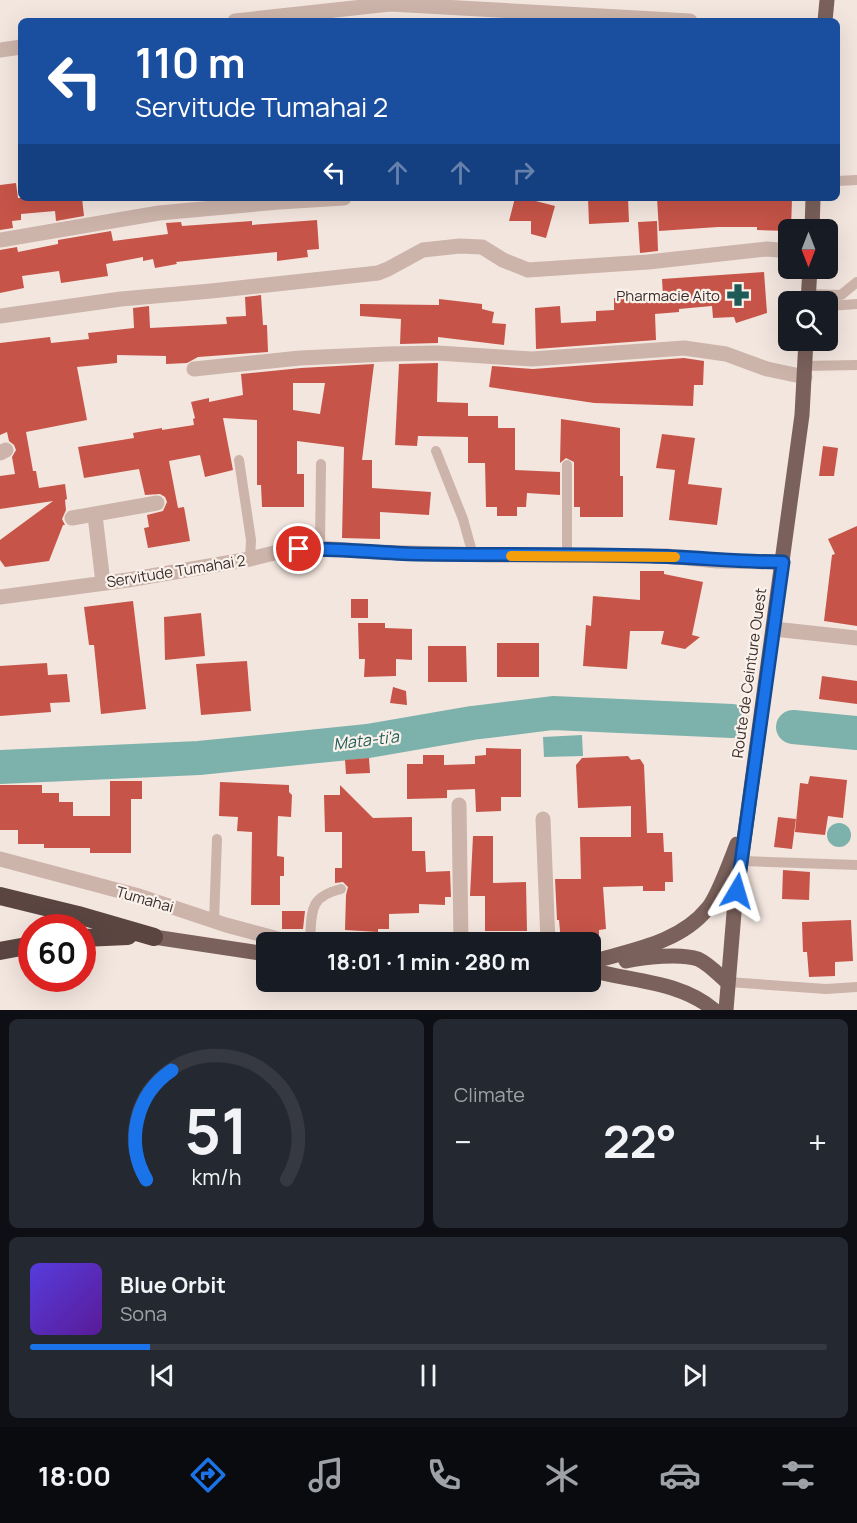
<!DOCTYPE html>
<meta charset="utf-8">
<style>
:root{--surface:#171b24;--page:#242831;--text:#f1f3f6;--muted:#9ea1a6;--line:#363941;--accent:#1a73e8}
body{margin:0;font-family:Manrope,sans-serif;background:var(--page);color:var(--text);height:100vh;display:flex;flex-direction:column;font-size:22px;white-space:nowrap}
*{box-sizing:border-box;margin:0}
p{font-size:20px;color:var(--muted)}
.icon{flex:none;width:33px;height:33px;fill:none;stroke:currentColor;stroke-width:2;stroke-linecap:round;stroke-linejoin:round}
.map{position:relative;height:1010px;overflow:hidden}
.side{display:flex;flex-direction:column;gap:9px;padding:9px;background:#0d0f14;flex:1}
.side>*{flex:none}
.hud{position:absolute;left:18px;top:18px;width:822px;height:183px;border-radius:9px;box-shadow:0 6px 24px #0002;background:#1a4fa0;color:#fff;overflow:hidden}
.needle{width:39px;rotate:180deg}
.fabs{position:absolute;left:778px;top:219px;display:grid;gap:12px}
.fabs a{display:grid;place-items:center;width:60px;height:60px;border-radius:9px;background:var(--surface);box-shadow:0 6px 24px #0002;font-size:30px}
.speed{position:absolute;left:18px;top:914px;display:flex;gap:12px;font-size:30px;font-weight:700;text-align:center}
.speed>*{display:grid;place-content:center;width:78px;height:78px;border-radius:50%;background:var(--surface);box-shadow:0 6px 24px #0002;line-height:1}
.speed .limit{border:9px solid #d22;background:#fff;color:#111}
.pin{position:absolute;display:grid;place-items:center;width:51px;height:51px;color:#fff;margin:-26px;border:3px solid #fff;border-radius:50%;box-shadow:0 2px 6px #0007}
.me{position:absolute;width:66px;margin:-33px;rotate:7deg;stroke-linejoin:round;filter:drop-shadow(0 0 4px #0008)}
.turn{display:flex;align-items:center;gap:21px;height:126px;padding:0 18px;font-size:27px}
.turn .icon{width:78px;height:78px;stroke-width:2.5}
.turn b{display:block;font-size:42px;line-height:51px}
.lanes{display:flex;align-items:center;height:57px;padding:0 18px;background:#0003;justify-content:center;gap:30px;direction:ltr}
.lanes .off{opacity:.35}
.big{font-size:45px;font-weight:700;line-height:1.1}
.side .card{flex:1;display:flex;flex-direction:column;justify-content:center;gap:9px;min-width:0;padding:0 21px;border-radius:9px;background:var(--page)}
.side .dial{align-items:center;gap:0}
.dial svg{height:156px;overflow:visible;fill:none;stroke:var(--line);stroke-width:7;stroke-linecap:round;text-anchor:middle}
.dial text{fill:var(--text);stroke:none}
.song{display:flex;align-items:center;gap:18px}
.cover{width:72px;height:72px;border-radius:9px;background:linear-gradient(135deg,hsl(250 70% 55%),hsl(270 70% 35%))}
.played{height:6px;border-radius:3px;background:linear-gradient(90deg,var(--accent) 15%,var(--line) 15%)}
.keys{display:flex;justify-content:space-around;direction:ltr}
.heat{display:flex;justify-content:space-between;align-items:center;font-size:33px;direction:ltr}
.side .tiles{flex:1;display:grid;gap:9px;grid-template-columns:1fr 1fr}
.card:last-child{grid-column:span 2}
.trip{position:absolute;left:256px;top:932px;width:345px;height:60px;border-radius:9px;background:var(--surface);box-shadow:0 6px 24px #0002;font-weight:700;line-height:60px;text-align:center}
.menu{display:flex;height:96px;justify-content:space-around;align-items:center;background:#090b0e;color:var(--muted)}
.menu .icon{width:42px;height:42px}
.menu .on{color:var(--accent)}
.menu b{font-size:27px;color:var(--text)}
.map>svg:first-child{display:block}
</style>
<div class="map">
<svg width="857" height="1010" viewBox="0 0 857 1010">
<rect width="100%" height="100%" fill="#f3e6df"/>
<path fill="#7db1ab" d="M 582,735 L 583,756 L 544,757 L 543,737 Z
M827 835a12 12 0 1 1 24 0a12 12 0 1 1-24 0Z"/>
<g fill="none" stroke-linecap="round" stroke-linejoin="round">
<path stroke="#7db1ab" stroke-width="34" d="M 793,727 L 857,733
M 0,767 L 199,758 L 368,741 L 472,723 L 553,713 L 732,721"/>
</g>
<path fill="#c75448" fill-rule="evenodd" d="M 16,183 L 18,198 L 82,198 L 84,216 L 56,221 L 55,211 L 21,214 L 21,220 L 12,221 L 13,228 L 0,230 L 0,185 Z
M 515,198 L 524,198 L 555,206 L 546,238 L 531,234 L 531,221 L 509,221 Z
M 588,198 L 628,198 L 629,222 L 589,224 Z
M 657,198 L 792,198 L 791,230 L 789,231 L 757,230 L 757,227 L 718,227 L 659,231 Z
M 317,220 L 319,249 L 307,250 L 308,257 L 277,261 L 277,252 L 176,262 L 177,264 L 155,268 L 153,259 L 143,261 L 143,257 L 106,264 L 108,276 L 61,283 L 59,271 L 22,276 L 24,288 L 0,293 L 0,250 L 17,247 L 18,252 L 58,244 L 58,240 L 111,231 L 113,241 L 168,234 L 166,223 L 181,222 L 182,226 L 252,221 L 252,225 Z
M 657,221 L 658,251 L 640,253 L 638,222 Z
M 764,272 L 767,313 L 736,323 L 734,317 L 713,318 L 712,306 L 679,309 L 679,312 L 655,314 L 656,340 L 536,349 L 535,308 L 560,306 L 561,323 L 596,321 L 596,311 L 614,310 L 614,298 L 663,296 L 662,279 Z
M 261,295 L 263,325 L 267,325 L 268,352 L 198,357 L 187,363 L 166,364 L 166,356 L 117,355 L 117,363 L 77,367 L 87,420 L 26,432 L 33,471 L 36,471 L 39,488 L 65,484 L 67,499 L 65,500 L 66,510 L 62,519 L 65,525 L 63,525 L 49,561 L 5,567 L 0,560 L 0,540 L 53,501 L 0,509 L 0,476 L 15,474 L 12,457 L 16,450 L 14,445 L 9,441 L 7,432 L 0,435 L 0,343 L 50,337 L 51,343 L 89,339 L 88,333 L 134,328 L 133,308 L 149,306 L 150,328 L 227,324 L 226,317 L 246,316 L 245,297 Z
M 439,299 L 482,304 L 482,309 L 494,312 L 492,323 L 506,324 L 504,345 L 438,337 L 438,343 L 400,344 L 401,319 L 360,316 L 360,304 L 439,305 Z
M 684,358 L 704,361 L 703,385 L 694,385 L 693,406 L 594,403 L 489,387 L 492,366 L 533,369 Z
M 438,363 L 437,402 L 468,403 L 468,416 L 498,416 L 498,428 L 515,428 L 515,470 L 560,472 L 560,495 L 527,493 L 526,507 L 517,507 L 517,516 L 497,516 L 497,507 L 486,507 L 485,463 L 468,463 L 468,437 L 418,436 L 417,446 L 395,445 L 399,364 Z
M 374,364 L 362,460 L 372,460 L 372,488 L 431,492 L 429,515 L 380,512 L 380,539 L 342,538 L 344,447 L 297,441 L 297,474 L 304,474 L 304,507 L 262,507 L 261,485 L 257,485 L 257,420 L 223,418 L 233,470 L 205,477 L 200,455 L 169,461 L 178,508 L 184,507 L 190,541 L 148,548 L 144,528 L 149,527 L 147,515 L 163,511 L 167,502 L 165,497 L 160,494 L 145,495 L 139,469 L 84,478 L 78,447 L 134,438 L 133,433 L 162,428 L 162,430 L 194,425 L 193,419 L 195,418 L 191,402 L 209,398 L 209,402 L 243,395 L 241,374 L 301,368 ZM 293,383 L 325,383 L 320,414 L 293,410 Z
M 561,419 L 620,428 L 620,476 L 623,476 L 623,517 L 580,517 L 580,507 L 574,507 L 574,462 L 566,458 L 560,463 Z
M 662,434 L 695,438 L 688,484 L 722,488 L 717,525 L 669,520 L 675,470 L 656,468 Z
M 823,446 L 838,448 L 834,476 L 819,476 Z
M 857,526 L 857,626 L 824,621 L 832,555 L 835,554 L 828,539 Z
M 640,571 L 664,571 L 664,574 L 703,582 L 692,635 L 700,637 L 685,649 L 661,644 L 664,631 L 630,631 L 627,669 L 583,666 L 586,625 L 591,626 L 593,596 L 640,600 Z
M 351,599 L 368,599 L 368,618 L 351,618 Z
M 133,601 L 146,709 L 101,714 L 94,645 L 89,645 L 84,607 Z
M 201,613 L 205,656 L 165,660 L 164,617 Z
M 358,623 L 385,623 L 385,628 L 412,629 L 412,660 L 396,659 L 396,676 L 364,677 L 365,659 L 359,659 Z
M 497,643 L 539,643 L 539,677 L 497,677 Z
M 428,646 L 466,646 L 467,682 L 428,682 Z
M 247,661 L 251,711 L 201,715 L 196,664 Z
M 47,663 L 48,675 L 67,674 L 70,702 L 50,703 L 51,712 L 0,716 L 0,666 Z
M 822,676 L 857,681 L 857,704 L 819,699 Z
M 393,687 L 406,691 L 407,705 L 390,703 Z
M 486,748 L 521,749 L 521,797 L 501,797 L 501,811 L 476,812 L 475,789 L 447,790 L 447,798 L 407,799 L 407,764 L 423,764 L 423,755 L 444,755 L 444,765 L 475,764 L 475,756 L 486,755 Z
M 628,756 L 631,760 L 640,759 L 644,765 L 647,833 L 663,833 L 664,852 L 672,852 L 673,882 L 665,882 L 665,891 L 643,891 L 643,886 L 603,887 L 606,929 L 599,930 L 599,939 L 561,942 L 559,920 L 557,920 L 555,879 L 581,879 L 580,837 L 631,837 L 631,806 L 578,808 L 576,765 L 582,758 Z
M 369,758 L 370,773 L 346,774 L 345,760 Z
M 810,776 L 847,780 L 843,818 L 828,816 L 825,835 L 795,832 L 800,783 L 808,784 Z
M 110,781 L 142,781 L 142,799 L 131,799 L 131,853 L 90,853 L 90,848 L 44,848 L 44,844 L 18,844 L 18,830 L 0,830 L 0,785 L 42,785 L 42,793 L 59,793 L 59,802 L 73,802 L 73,816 L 110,816 Z
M 220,782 L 289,785 L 289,792 L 292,795 L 291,817 L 278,816 L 277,856 L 284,857 L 284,876 L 280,876 L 280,905 L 251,905 L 252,832 L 237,831 L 238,817 L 219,816 Z
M 340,785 L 373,818 L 412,817 L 412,851 L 425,851 L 426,872 L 450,871 L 451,897 L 445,897 L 445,905 L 419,904 L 419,913 L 389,914 L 389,929 L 378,929 L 378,932 L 345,930 L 346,895 L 348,887 L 343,882 L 335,883 L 335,868 L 342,868 L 342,832 L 325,832 L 324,795 L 340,795 Z
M 778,817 L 796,819 L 792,849 L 774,847 Z
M 473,836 L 493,836 L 493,883 L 526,882 L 527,931 L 485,931 L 485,896 L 470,896 Z
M 783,870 L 810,872 L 809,900 L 782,899 Z
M 282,911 L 305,911 L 303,929 L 282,929 Z
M 851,920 L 853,961 L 835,962 L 835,976 L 809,977 L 807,952 L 803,952 L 802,922 Z"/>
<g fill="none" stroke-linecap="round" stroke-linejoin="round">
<path stroke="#ccb4aa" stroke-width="10" d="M 837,181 L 857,180
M 809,294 L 841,295 L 857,282
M 828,306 L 857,304
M 805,366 L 857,365
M 436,451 L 463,519 L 473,555
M 239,460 L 251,540 L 250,559
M 567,465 L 567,555
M 320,548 L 321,464
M 741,861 L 857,865
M 214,921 L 217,839
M 310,942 C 312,912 308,897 341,889
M 728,982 L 826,989 L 857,987"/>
<path stroke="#ccb4aa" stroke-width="15" d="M 235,21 L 390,4 L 690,21
M 0,50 L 21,47
M 0,240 L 159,213 L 279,202 L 344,198
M 0,316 L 121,299 L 211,291 L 378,273 L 388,269 L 423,250 L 460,246 L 482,247 L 503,260 L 528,270 L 648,262 L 767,249 L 789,251
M 194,369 L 300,358 L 387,354 L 437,353 L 532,359 L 684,348 L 726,354 L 767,369 L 805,377
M 0,453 L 6,450
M 95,515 L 103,583
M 72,518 L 157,503
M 0,597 L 128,580 L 250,559 L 282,551 L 320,548 L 373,552 L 486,555 L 667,556 L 717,561 L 783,562
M 774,629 L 857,638
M 459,805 L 461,942
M 543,819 L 548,942
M 0,859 L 139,896 L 226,925 L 289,942"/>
<path stroke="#7b615b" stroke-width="15" d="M 825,21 L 827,0
M 812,230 L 813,198
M 808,302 L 810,268
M 154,937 L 267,954
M 626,961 C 643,957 681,953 698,959 C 709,964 719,975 728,983
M 591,962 C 632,950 680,943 708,908 C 718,896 731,859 737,844
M 591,970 C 633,982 680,981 714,1010
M 726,1010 L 734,913 L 802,415 L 806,340"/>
<path stroke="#5a4541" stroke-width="18" d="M 0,896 L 78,915 L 154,937
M 82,938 L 128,936
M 0,951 L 32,945"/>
</g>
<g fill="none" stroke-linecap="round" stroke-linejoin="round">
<g stroke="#114b97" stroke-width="15">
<path id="route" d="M 299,549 C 338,548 378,553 417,554 C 495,555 573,554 650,556 C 694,557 738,562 783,562 L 737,891"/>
</g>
<use href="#route" stroke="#1a73e8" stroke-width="10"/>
<path stroke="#f59e0b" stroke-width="10" d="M 511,556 L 675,557"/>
</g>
<defs>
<g id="pharmacy-bare" transform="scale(1.8)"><path d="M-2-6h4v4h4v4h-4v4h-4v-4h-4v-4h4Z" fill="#1e5b56" stroke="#faf1eb" stroke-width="2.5" paint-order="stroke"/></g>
</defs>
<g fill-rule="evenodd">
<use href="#pharmacy-bare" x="738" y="295"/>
</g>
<g text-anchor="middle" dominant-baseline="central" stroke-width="4.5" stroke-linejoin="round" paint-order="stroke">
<g font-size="15" fill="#392c2a" stroke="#faf1eb" text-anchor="end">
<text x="720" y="295">Pharmacie Aito</text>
</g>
<g font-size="15" fill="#392c2a" stroke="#faf1eb">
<text transform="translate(176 571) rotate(-9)">Servitude Tumahai 2</text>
<text transform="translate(749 673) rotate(-82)">Route de Ceinture Ouest</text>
<text transform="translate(145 899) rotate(16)">Tumahai</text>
</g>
<g font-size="16" font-style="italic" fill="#1e5b56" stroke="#faf1eb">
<text transform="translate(366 740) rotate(-7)">Mata-ti'a</text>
</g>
</g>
</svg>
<div class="fabs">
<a><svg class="needle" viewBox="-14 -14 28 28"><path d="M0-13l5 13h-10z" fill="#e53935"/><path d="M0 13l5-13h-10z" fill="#9ea1a6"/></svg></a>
<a><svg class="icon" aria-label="search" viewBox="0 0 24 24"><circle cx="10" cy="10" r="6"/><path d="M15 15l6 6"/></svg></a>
</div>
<div class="speed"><div class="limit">60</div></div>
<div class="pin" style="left:299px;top:549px;background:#d93025"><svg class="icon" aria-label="arrive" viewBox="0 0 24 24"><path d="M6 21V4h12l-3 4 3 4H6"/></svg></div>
<svg class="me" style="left:737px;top:891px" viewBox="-20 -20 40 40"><path d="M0-17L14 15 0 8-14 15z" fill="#1a73e8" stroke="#fff" stroke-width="4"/></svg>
<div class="trip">18:01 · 1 min · 280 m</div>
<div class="hud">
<div class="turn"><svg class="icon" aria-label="left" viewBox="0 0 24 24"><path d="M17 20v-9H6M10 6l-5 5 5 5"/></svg><div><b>110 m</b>Servitude Tumahai 2</div></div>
<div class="lanes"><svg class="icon" aria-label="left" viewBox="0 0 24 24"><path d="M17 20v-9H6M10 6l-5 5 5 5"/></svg><svg class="icon off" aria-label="ahead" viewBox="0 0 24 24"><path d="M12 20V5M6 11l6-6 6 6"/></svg><svg class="icon off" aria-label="ahead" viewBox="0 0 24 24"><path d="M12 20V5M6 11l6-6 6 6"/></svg><svg class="icon off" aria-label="right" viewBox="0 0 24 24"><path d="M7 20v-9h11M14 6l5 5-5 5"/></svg></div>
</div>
</div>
<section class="side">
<div class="tiles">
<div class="card dial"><svg viewBox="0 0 100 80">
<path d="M14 69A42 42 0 1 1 86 69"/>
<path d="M14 69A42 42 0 0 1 27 13" stroke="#1a73e8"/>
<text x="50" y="56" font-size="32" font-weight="700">51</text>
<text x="50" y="72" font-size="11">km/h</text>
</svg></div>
<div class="card"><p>Climate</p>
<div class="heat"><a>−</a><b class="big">22°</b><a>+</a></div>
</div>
<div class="card">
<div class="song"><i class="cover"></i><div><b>Blue Orbit</b><p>Sona</p></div></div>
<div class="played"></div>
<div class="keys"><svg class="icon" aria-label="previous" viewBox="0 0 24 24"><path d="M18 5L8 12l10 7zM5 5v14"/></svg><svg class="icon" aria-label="pause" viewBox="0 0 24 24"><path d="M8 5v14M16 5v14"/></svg><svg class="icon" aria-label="next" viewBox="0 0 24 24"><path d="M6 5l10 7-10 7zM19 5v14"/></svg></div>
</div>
</div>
</section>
<nav class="menu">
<b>18:00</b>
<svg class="icon on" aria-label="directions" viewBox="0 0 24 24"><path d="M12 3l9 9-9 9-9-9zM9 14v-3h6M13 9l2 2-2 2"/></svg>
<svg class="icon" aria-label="music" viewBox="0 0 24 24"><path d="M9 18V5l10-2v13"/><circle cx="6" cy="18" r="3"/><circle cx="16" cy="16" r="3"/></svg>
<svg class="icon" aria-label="phone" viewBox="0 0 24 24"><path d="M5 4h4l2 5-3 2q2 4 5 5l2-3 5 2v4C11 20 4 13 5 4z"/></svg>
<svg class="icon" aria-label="climate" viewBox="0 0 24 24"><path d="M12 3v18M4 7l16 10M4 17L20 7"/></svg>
<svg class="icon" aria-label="car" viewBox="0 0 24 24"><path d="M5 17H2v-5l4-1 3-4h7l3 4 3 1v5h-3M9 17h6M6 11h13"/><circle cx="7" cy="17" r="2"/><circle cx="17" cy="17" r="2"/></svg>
<svg class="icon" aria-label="filters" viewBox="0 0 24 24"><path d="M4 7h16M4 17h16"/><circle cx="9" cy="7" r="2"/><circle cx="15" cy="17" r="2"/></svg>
</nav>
